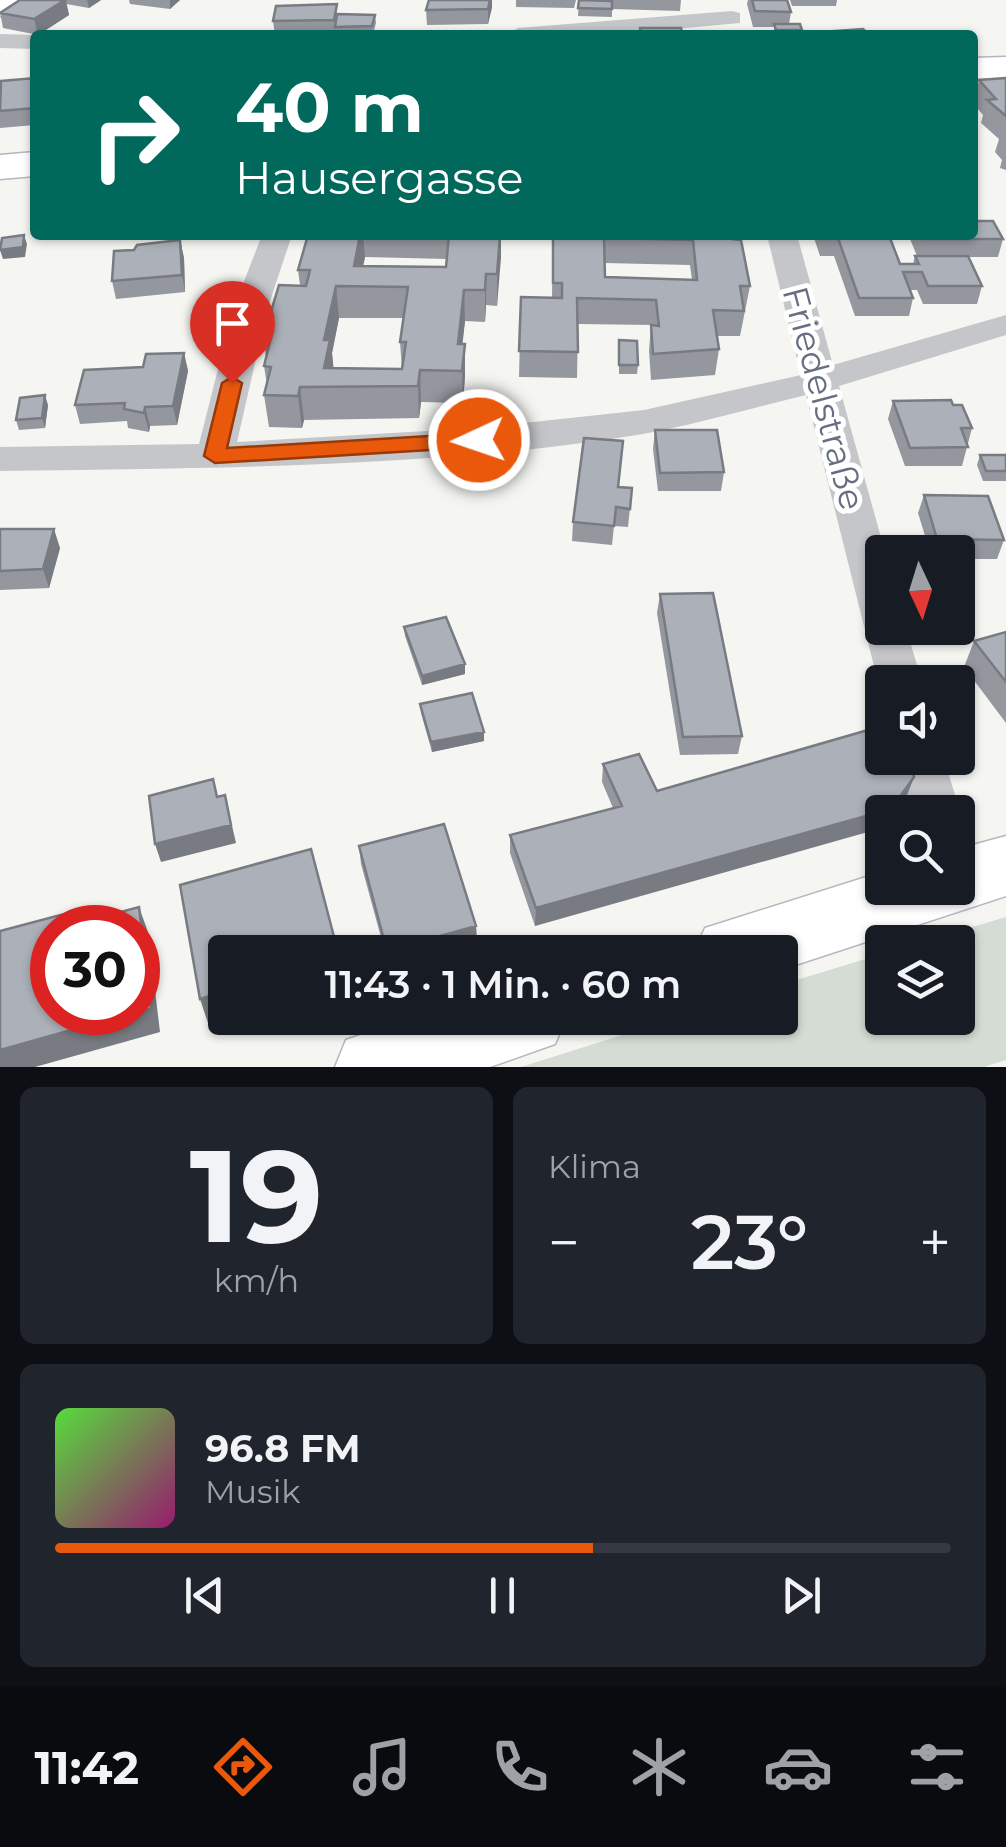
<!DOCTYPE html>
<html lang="de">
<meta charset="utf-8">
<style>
:root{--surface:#171b24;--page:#20242c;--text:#f1f3f6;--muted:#9ea1a6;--line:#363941;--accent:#ea580c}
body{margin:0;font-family:Montserrat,sans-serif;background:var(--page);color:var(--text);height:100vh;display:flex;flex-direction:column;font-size:38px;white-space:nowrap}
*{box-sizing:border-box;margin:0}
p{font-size:32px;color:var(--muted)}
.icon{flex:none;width:55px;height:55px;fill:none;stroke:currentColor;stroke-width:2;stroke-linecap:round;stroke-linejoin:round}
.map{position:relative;height:1067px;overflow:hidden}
.drawer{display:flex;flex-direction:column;gap:20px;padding:20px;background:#0d0f14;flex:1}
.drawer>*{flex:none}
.hud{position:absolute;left:30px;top:30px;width:948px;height:210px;border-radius:10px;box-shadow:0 2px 8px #0004;background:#00695c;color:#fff;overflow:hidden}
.needle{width:65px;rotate:176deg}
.controls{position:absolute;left:865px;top:535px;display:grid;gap:20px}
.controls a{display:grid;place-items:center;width:110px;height:110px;border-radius:10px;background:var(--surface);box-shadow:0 2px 8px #0004;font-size:50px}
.speed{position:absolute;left:30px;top:905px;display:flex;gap:20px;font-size:50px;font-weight:700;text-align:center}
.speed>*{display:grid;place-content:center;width:130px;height:130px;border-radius:50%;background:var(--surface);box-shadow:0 2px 8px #0004;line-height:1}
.speed .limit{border:15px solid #d22;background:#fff;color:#111}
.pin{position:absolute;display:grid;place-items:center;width:85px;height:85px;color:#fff;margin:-102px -42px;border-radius:50% 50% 50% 0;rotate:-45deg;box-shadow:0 0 10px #0007}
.pin .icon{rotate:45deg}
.me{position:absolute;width:110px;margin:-55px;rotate:267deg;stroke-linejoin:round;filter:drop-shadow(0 0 8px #0008)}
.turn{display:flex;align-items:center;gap:35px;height:210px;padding:0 40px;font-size:45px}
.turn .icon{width:130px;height:130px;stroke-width:2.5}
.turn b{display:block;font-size:70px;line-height:85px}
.big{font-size:75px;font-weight:600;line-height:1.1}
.drawer .tile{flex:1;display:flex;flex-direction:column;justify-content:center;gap:15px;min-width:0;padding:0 35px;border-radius:15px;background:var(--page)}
.drawer .dial{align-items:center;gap:0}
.dial b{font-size:130px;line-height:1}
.song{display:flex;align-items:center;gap:30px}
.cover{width:120px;height:120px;border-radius:15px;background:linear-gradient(135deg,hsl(110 70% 55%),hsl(320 70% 35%))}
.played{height:10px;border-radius:5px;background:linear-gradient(90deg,var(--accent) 60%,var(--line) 60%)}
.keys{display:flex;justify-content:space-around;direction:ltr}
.heat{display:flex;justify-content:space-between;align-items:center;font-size:55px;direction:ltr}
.drawer .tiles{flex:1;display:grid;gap:20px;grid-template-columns:1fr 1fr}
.tile:last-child{grid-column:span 2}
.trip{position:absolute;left:208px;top:935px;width:590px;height:100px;border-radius:10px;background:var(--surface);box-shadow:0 2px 8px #0004;font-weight:600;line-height:100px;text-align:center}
.menu{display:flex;height:160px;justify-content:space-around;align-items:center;background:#090b0e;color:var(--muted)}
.menu .icon{width:70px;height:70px}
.menu .selected{color:var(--accent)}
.menu b{font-size:45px;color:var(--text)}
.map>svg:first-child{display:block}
</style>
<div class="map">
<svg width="1006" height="1067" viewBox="0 0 1006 1067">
<rect width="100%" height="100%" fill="#f5f5f2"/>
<path fill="#d5dcd3" d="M 1006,917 L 1006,1060 L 984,1067 L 521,1067 L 676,1018 L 780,1018 L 780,985 L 882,954 L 882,1018 L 958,1018 L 958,942 L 922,942 Z"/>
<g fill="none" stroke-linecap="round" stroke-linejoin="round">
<g stroke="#b6b8be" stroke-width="3">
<path id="secondary" d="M 0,0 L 25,0 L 11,13 L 0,16 Z"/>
</g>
<g stroke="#b4b7bc" stroke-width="3">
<path id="primary" d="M 1006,57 L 1006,77 L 972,79 L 972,58 Z
M 35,152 L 35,176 L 0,179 L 0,155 Z
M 1006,836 L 1006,896 L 780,970 L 780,952 L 694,952 L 705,928 L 882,872 L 882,888 L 958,888 L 958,849 Z
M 410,1018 L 566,1018 L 555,1044 L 490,1067 L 335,1067 L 346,1040 Z"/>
</g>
<path fill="#c4c6ca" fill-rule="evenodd" d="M 732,11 L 740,13 L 740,23 L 609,35 L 506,35 L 518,28 Z
M 0,34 L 37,35 L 35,49 L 0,48 Z
M 262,235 L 292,235 L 267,310 L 237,442 L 479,428 L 644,410 L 801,375 L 767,235 L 797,235 L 833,365 L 1006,315 L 1006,335 L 839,386 L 885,552 L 882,628 L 906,628 L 922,682 L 882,682 L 882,691 L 878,682 L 806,395 C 752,408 698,424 643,434 C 438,468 209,468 0,471 L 0,447 L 199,444 L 233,310 Z
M 897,758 L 944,758 L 960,812 L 958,818 L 958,812 L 912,812 Z"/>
<use href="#secondary" fill="#fff" fill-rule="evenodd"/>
<use href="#primary" fill="#fff" fill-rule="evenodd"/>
</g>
<path fill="#94979e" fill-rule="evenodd" d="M 20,0 L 101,0 L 89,8 L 66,4 L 69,15 L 38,35 L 3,28 L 0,12 Z
M 129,0 L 180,0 L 170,9 L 130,4 Z
M 429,0 L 492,0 L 488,24 L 427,25 L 426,10 Z
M 516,0 L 576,0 L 574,8 L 516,7 Z
M 579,0 L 612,1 L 612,0 L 681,0 L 680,11 L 612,9 L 612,17 L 578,16 Z
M 748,0 L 787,0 L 791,12 L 789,24 L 802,30 L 801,35 L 774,35 L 774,27 L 753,27 L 747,4 Z
M 790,0 L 837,0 L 836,6 L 792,6 Z
M 375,15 L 376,23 L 373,34 L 275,35 L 273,21 Z
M 35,78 L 35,125 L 0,128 L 0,86 Z
M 1006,78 L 1006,170 L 1000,168 L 1002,160 L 995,152 L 999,139 L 981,123 L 983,115 L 973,103 L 979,80 Z
M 308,235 L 501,235 L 497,306 L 486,305 L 485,322 L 465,321 L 462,344 L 465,344 L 465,376 L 463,403 L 421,402 L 419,418 L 304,420 L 302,428 L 269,427 L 264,395 L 267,385 L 264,366 L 266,357 L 263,338 L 300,285 L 298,270 ZM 365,257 L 447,259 L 446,267 L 363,266 ZM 339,318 L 404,318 L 400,342 L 402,369 L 333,368 L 332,353 Z
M 553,235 L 731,235 L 750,286 L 740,336 L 717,336 L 719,349 L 715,375 L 651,380 L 649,351 L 651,325 L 654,325 L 578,324 L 577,378 L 519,377 L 521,297 L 552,297 ZM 605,263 L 690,265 L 692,280 L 605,277 Z
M 813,235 L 885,235 L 884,238 L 900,264 L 913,264 L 915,256 L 917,256 L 910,239 L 911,235 L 972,235 L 1003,239 L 998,257 L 968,257 L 982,286 L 977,304 L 923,304 L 917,290 L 910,290 L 913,298 L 909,316 L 855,316 L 834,256 L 820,256 Z
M 180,240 L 184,258 L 185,292 L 116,299 L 112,281 L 134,250 Z
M 619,340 L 638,365 L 637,374 L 619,374 Z
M 184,353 L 188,371 L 177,425 L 150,426 L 149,432 L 128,428 L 127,421 L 80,424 L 75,405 L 143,367 Z
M 893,401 L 953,405 L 972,428 L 962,466 L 905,466 L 888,419 Z
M 48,405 L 45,428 L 19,430 L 16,420 Z
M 655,430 L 724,472 L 721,491 L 658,491 L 653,449 Z
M 980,455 L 1006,455 L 1006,481 L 983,481 L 977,465 Z
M 618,487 L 632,488 L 628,527 L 614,526 L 612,545 L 572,541 L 573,522 Z
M 924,495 L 1004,540 L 997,559 L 958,559 L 958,552 L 930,552 L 918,513 Z
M 0,529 L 60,548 L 49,588 L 0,590 Z
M 660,594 L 742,736 L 738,754 L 680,755 L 657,613 Z
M 404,627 L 465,664 L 465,674 L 422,685 L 405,636 Z
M 1006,632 L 1006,723 L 964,667 L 974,641 Z
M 420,704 L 484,732 L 484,741 L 432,752 L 421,713 Z
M 603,764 L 657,791 L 914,777 L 907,795 L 535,926 L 510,853 L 510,835 L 613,808 L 602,782 Z
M 359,846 L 476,926 L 477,944 L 445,952 L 385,952 L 361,864 Z"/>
<path fill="#787b81" d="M 66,0 L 69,15 L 38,35 L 34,19 Z
M 87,0 L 101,0 L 89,8 Z
M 170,0 L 180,0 L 170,9 Z
M 490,0 L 492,0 L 492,8 L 488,24 L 488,9 Z
M 24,235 L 27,244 L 25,257 L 3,259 L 0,250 Z
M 360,235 L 363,235 L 365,257 L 359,286 L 354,266 Z
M 501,235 L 501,258 L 497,306 L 497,274 Z
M 180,240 L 184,258 L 185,292 L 182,275 Z
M 486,274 L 486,305 L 485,322 L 485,290 Z
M 336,286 L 339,318 L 332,353 L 334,372 L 324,368 L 324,340 Z
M 464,290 L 465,321 L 459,376 L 458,344 Z
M 465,344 L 465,376 L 463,403 L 462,371 Z
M 184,353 L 188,371 L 177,425 L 173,406 Z
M 420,370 L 421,402 L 419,418 L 418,386 Z
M 300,387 L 304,420 L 302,428 L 298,396 Z
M 45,395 L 48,405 L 45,428 L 42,418 Z
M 145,407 L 150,426 L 149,432 L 144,413 Z
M 54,529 L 60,548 L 49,588 L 43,569 Z
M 465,664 L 465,674 L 422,685 L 422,676 Z
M 484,732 L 484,741 L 432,752 L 431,742 Z
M 914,777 L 907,795 L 895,812 L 882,812 L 882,828 L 535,926 L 536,908 Z
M 225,795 L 236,843 L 161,862 L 155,844 Z
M 139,907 L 148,932 L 160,1032 L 35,1067 L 0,1067 L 0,1050 Z
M 476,926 L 477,944 L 445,952 L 387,952 L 387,951 Z
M 225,991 L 225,1018 L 208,1023 L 200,999 Z"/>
<path fill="#acb0b8" stroke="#787b81" stroke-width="2.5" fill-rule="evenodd" d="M 20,0 L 65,0 L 34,19 L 0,13 Z
M 429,0 L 490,0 L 488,9 L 426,10 Z
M 579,0 L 612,1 L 612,9 L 578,8 Z
M 752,0 L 787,0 L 791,12 L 755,11 Z
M 337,4 L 334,20 L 273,21 L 276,6 Z
M 337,14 L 375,15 L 372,26 L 335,27 Z
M 774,24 L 800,24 L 802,30 L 776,30 Z
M 640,28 L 681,28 L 683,35 L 641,35 Z
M 863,29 L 869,35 L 806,35 L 805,33 Z
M 35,78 L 35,108 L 0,111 L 1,81 Z
M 1006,78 L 1006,116 L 987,100 L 996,99 L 979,80 Z
M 972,221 L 993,221 L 1003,239 L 922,239 L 920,235 L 972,235 Z
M 24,235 L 23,247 L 0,250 L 2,238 Z
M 308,235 L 360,235 L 354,266 L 446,267 L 449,235 L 500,235 L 497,274 L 486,274 L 485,290 L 464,290 L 458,344 L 465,344 L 462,371 L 420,370 L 418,386 L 300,387 L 298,396 L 264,395 L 271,367 L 264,366 L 271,338 L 263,338 L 279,285 L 306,286 L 310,270 L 298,270 ZM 336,286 L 408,287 L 400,342 L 406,342 L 402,369 L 324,368 L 330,340 L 324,340 Z
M 553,235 L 731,235 L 732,239 L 741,240 L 750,286 L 740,286 L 744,311 L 713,310 L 719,349 L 653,354 L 651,325 L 659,326 L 656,300 L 577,298 L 578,352 L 519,351 L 521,297 L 562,298 L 562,283 L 553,283 ZM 604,238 L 693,240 L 697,280 L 605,277 Z
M 822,235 L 880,235 L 882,238 L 890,238 L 900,264 L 919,264 L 915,256 L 968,256 L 982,286 L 928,286 L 922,272 L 903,272 L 913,298 L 859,298 L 838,238 L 824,239 Z
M 180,240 L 182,275 L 112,281 L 114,251 L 134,250 L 137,245 Z
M 619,340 L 637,341 L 638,365 L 619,365 Z
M 184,353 L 173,406 L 145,407 L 144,413 L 124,409 L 125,403 L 75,405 L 84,370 L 143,367 L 146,354 Z
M 45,395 L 42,418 L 16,420 L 20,398 Z
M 951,400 L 953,405 L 962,405 L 972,428 L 961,428 L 968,447 L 910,448 L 893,401 Z
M 655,430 L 717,430 L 724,472 L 660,473 Z
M 584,438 L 623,441 L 618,487 L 632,488 L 630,509 L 616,507 L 614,526 L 573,522 Z
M 980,455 L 1006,455 L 1006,471 L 986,471 Z
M 924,495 L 988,496 L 1004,540 L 937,539 Z
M 0,529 L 54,529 L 43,569 L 0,571 Z
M 713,593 L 742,736 L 683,737 L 660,594 Z
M 446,617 L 465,664 L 422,676 L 404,627 Z
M 1006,632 L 1006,682 L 974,641 Z
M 472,693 L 484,732 L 431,742 L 420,704 Z
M 882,726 L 882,758 L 909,758 L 914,777 L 891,809 L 536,908 L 510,835 L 622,806 L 603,764 L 639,754 L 657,791 Z
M 213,779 L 217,797 L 225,795 L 231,825 L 155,844 L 149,796 Z
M 444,824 L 476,926 L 387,951 L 359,846 Z
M 311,849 L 338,952 L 225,952 L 225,991 L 200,999 L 180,885 Z
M 139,907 L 151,1008 L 138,1012 L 138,928 L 52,928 L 52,1012 L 135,1012 L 0,1050 L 0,931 L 64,914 L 65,927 Z"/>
<path fill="#ea580c" stroke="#983908" stroke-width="2.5" d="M 232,377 L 242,383 L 227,448 L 479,433 L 489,440 L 479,447 L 215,463 L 204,456 L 222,383 Z"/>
<g text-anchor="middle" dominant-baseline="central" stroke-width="10" stroke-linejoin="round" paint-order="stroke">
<g font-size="35" fill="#666f82" stroke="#fff">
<text transform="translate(824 398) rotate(75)">Friedelstraße</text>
</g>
</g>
</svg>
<div class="controls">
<a><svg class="needle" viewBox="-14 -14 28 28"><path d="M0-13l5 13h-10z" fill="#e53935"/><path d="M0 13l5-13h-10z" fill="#9ea1a6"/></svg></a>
<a><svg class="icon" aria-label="sound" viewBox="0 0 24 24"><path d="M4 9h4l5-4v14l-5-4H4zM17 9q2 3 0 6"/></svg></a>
<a><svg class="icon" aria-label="search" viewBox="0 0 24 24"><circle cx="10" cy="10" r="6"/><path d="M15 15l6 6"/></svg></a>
<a><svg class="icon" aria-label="layers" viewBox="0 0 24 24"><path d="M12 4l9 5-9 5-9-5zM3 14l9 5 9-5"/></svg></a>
</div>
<div class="speed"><div class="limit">30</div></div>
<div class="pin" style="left:232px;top:383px;background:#d93025"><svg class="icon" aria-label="arrive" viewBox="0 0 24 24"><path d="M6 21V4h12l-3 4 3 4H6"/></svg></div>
<svg class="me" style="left:479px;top:440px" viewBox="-20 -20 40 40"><circle r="17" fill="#ea580c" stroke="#fff" stroke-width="3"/><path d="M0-11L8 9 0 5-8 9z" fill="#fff"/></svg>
<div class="trip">11:43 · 1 Min. · 60 m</div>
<div class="hud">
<div class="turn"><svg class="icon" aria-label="right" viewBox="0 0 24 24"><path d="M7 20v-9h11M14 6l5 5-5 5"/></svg><div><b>40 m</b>Hausergasse</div></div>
</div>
</div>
<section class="drawer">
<div class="tiles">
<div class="tile dial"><b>19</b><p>km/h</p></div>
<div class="tile"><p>Klima</p>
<div class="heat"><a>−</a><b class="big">23°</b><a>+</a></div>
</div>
<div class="tile">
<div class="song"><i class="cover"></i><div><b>96.8 FM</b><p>Musik</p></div></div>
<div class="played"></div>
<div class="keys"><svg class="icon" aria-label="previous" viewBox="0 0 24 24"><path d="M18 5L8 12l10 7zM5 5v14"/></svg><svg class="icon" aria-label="pause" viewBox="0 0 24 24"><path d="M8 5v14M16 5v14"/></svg><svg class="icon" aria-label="next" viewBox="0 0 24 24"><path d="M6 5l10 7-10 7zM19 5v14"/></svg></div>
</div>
</div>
</section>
<nav class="menu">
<b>11:42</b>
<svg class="icon selected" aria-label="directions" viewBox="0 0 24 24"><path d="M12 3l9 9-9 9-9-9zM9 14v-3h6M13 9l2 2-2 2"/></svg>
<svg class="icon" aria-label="music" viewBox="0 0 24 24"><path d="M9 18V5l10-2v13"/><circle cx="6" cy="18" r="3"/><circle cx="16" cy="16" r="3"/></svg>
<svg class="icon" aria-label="phone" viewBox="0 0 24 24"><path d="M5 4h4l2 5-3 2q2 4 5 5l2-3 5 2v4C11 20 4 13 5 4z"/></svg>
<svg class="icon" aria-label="climate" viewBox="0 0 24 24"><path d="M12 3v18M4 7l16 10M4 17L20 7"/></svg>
<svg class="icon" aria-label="car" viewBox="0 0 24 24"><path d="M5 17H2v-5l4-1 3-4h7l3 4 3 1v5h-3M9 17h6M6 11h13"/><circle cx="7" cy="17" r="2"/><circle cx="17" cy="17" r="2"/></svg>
<svg class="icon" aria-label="filters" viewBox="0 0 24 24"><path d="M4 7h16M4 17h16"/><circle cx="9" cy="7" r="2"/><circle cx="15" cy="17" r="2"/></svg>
</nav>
